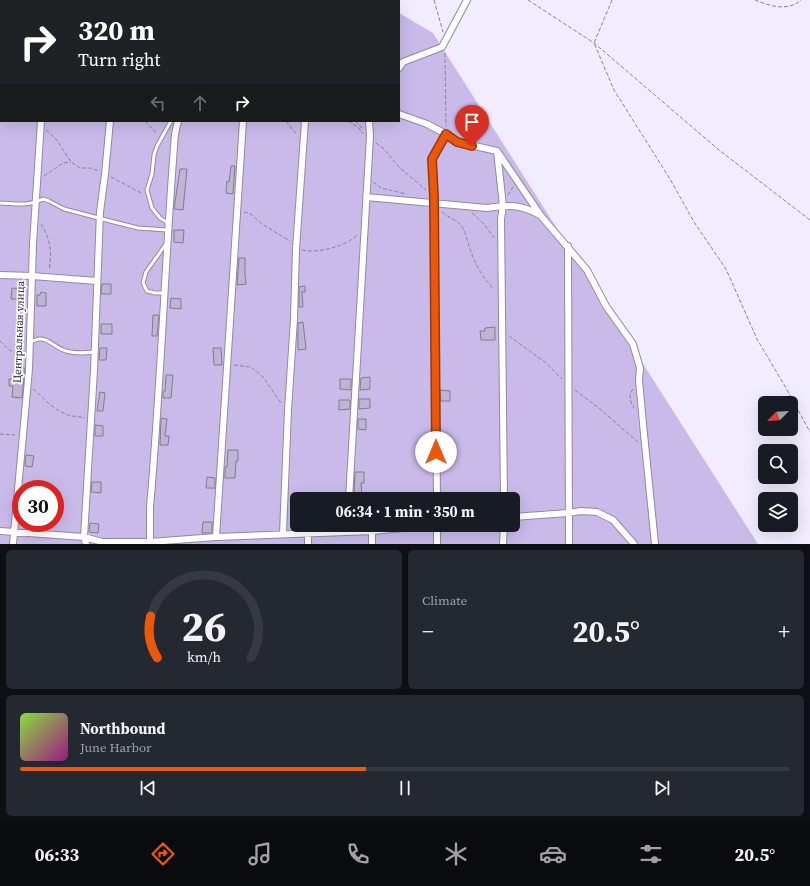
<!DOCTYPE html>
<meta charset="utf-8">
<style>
:root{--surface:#171b24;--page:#242831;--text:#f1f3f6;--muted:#9ea1a6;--line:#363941;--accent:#ea580c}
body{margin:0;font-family:"Source Serif 4",serif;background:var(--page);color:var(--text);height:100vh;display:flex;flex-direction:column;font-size:15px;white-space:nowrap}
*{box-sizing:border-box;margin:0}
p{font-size:13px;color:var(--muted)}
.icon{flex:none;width:22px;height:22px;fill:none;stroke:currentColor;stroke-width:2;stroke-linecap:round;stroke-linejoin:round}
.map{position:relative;height:544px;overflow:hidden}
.drawer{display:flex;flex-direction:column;gap:6px;padding:6px;background:#0d0f14;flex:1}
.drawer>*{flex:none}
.guide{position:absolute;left:0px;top:0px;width:400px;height:122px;box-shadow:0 4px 16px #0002;background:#202124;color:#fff;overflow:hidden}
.needle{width:26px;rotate:246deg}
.buttons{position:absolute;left:758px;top:396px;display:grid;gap:8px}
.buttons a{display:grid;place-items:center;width:40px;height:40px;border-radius:6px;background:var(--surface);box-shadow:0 4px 16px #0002;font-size:20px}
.speed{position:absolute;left:12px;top:480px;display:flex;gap:8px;font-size:20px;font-weight:700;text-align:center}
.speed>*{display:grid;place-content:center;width:52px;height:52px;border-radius:50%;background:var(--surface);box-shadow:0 4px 16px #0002;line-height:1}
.speed .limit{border:6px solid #d22;background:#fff;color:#111}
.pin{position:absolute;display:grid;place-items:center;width:34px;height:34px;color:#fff;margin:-41px -17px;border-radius:50% 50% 50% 0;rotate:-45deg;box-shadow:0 0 4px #0007}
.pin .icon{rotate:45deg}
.me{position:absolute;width:44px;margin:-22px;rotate:0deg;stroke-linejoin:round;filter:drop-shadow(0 0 3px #0008)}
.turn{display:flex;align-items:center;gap:14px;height:84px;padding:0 12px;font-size:18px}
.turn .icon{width:52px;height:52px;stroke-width:2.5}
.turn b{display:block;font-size:28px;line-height:34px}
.lanes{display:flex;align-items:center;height:38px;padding:0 12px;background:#0003;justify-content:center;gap:20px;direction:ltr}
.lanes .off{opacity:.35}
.big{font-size:30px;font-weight:700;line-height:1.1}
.drawer .card{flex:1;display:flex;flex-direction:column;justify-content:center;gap:6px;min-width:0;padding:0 14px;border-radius:6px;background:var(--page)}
.drawer .dial{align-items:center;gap:0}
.dial svg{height:104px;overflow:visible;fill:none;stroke:var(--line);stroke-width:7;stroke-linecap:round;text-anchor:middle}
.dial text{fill:var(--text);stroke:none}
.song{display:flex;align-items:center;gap:12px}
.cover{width:48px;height:48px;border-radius:6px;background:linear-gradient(135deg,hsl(90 70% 55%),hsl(310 70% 35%))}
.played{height:4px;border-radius:2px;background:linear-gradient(90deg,var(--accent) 45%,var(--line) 45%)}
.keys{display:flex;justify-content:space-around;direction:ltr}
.heat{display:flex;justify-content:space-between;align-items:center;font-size:22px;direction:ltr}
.drawer .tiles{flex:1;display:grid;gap:6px;grid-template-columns:1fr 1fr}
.card:last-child{grid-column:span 2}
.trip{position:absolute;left:290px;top:492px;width:230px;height:40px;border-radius:6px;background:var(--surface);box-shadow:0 4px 16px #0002;font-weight:700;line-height:40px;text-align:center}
.tab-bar{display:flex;height:64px;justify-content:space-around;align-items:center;background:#090b0e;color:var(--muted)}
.tab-bar .icon{width:28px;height:28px}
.tab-bar .on{color:var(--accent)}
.tab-bar b{font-size:18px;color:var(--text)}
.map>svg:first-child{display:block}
</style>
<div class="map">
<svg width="810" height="544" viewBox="0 0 810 544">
<rect width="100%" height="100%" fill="#f1ecfe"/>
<path fill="#c9baea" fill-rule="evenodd" d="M 0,0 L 379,1 L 1,1 L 1,121 L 399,121 L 399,13 L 433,33 L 568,246 L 587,270 L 606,306 L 758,544 L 0,544 ZM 21,489 L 55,489 L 55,523 L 21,523 ZM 297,499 L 513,499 L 513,525 L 297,525 Z"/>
<path fill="#bdb5d1" stroke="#827a94" d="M 231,166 L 235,166 L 233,194 L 226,193 L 227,181 L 229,182 Z
M 180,169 L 187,169 L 183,210 L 174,209 Z
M 174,230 L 184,230 L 183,243 L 174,242 Z
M 239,258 L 245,258 L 245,274 L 246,284 L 237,285 Z
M 102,284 L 111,284 L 111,294 L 101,294 Z
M 305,286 L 305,292 L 302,292 L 303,307 L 299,307 L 299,287 Z
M 12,288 L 22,289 L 22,299 L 11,299 Z
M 41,292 L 46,293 L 46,306 L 37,306 L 37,295 L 40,295 Z
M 171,298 L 181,299 L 181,309 L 170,308 Z
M 153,315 L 159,315 L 157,336 L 152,336 Z
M 303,322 L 306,349 L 298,350 L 298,323 Z
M 101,324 L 112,324 L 112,334 L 101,334 Z
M 495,327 L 495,340 L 481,340 L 480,331 L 485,331 L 485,328 Z
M 100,348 L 107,348 L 106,360 L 99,360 Z
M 213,348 L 221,348 L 222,365 L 214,365 Z
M 16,368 L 25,368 L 22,398 L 12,397 L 13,386 L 9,386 L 9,379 L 13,379 L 13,376 L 16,376 Z
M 166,375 L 173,375 L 171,398 L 163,398 L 163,392 L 165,391 Z
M 370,377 L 370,389 L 360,390 L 361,378 Z
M 340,379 L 351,379 L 351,390 L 340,389 Z
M 440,390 L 450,391 L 450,401 L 441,401 Z
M 100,392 L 105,393 L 103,411 L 97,411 Z
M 359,399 L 370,399 L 370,408 L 359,409 Z
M 339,400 L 350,400 L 350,409 L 339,410 Z
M 161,418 L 167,419 L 165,436 L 169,436 L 168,445 L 160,445 Z
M 358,419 L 366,419 L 366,430 L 358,429 Z
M 95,425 L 103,426 L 103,436 L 95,436 Z
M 228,450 L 238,450 L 238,461 L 236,461 L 235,478 L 225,478 L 225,467 L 227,467 Z
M 26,455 L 34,456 L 32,467 L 25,466 Z
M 355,472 L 364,472 L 364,483 L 361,483 L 362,495 L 354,495 Z
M 207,477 L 215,478 L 215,488 L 206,488 Z
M 92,482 L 101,482 L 101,493 L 91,492 Z
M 203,522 L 212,522 L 212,533 L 202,533 Z
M 90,523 L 99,524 L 98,533 L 89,532 Z"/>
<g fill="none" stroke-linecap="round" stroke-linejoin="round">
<g stroke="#9189a4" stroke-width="5">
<path id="lane" d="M 0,203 C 14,204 30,206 43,199 L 49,201 L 64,209 L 114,222 L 138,228 L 167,230
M 168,223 L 160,218 L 152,208 L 147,190 L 152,174 L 154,155 L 157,146 L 171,121
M 164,293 L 155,293 L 147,291 L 143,283 L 146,272 L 166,244
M 30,343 C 45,332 52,347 66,351 C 76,354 85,353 95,352"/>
</g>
<g stroke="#9189a4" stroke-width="8">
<path id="street" d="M 23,0 L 23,1
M 48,1 L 48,0
M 66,1 L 67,0
M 399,68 L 403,62 L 442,47 L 467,0
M 399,114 L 427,124 L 446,134
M 497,151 L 503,206 L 501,219 L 504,499
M 366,197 L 487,208 C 509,205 520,204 540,215
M 568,246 L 569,544
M 0,275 L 32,276 L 97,281
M 349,499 L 370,136 L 369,121
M 437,499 L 434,197 L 432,159 L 446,134 L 457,142 L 497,151 L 541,216 L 587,270 L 606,306 L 633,344 L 640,368 L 639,380 L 643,424 L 655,544
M 513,517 L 568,513 L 581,511 L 597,512 L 613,520 L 634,544
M 437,525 L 437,544
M 0,531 L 84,537 L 102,542 L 150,542 L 216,537 L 372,531 L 434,525
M 372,531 L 372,544
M 283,534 L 288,410 L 294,319 L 296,249 L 305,121
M 216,537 L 243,121
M 150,542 L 150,507 C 161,383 165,258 175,134 L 178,121
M 13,544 L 29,369 L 33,244 L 41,121
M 86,544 L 84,537 L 94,370 L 100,212 L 105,174 L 110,121
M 308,544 L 308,534
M 503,544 L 504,525"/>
</g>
<path stroke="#898593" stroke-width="1" stroke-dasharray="4 2" stroke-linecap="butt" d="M 236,0 L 236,1
M 240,0 L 242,1
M 434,0 L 443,32
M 528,0 L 594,43 L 719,150 L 810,220
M 612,0 L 594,43 L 614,90 L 670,179 L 694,222 L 726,269 L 757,339 L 786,388 L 810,432
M 755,0 C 770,6 788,12 801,0
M 228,1 L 229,0
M 230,1 L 231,0
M 445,53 L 446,126
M 145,121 L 157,134
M 286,121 L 297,135
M 348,121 L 359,128 L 363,134
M 355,121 L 363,129
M 46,130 L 56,139 L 71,162 L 80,168 L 91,168 L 99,171
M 376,143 L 383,148 L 399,167 L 426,190
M 44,176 L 63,163 L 71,162
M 111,177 L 143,194
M 373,182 L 381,188 L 406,194
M 508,195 L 513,187
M 244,212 L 251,214 L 262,224 L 290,241
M 442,212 C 446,216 456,220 460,224 C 465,229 468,243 470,249 C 475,264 483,279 494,289
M 472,213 L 483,223 L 494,238
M 41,224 C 51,240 52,253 49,270
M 302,250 C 317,254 347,246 357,235
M 509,336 L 546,363 L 562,379
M 0,341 L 8,349 L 23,358
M 234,365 L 251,367 L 263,377 L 281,403
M 33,389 C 44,398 52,409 66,414 C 72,417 78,416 85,418
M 633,389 C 628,396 630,401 634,408
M 575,390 L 600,409 L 639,443
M 0,434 L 15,435"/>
<use href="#lane" stroke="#fff" stroke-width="3"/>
<use href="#street" stroke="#fff" stroke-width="6"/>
</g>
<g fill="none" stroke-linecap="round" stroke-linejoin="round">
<g stroke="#983908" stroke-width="10">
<path id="route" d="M 436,452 L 434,197 L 432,159 L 446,134 L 457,142 L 472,146"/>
</g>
<use href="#route" stroke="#ea580c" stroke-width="7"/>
</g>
<g text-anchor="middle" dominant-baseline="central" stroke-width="3.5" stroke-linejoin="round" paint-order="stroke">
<g font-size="11" fill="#23202a" stroke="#fff">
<text transform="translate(19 332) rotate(-88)">Центральная улица</text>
</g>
</g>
</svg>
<div class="buttons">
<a><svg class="needle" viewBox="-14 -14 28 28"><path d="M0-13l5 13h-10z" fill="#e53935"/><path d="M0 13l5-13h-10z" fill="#9ea1a6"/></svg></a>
<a><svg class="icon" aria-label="search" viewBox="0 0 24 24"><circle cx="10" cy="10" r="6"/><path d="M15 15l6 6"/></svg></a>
<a><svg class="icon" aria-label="layers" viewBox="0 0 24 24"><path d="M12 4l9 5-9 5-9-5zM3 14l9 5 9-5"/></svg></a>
</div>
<div class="speed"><div class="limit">30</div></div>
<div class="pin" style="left:472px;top:146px;background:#d93025"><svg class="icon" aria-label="arrive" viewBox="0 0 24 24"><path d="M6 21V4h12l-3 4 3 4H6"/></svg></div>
<svg class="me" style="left:436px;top:452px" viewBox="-20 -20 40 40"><circle r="19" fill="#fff"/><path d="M0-13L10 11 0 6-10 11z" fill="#ea580c"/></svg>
<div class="trip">06:34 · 1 min · 350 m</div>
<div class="guide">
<div class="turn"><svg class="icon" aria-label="right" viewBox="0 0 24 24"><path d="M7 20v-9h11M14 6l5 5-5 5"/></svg><div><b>320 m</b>Turn right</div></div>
<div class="lanes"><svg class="icon off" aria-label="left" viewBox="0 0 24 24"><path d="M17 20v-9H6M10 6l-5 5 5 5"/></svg><svg class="icon off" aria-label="ahead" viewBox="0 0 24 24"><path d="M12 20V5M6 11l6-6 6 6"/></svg><svg class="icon" aria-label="right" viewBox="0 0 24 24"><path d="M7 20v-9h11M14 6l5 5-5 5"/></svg></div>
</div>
</div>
<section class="drawer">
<div class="tiles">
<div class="card dial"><svg viewBox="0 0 100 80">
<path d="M14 69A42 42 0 1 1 86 69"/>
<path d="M14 69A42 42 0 0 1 9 37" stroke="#ea580c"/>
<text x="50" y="56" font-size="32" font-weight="700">26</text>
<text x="50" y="72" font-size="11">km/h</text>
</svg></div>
<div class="card"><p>Climate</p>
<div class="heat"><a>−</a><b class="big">20.5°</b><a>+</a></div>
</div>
<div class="card">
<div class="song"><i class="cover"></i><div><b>Northbound</b><p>June Harbor</p></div></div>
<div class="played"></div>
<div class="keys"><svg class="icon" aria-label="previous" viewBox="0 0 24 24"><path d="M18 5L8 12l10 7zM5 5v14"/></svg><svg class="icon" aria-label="pause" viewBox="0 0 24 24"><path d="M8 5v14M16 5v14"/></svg><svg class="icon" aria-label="next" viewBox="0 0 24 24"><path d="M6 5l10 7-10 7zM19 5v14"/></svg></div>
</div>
</div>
</section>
<nav class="tab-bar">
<b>06:33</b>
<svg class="icon on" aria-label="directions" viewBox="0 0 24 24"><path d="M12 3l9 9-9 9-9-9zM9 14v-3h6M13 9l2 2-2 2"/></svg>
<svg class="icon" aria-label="music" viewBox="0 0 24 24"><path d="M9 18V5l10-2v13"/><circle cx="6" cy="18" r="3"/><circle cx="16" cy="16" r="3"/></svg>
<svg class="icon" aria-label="phone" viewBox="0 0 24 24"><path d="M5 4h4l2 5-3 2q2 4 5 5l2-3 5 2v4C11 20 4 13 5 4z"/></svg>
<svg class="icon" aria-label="climate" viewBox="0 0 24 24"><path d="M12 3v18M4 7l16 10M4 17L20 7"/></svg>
<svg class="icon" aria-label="car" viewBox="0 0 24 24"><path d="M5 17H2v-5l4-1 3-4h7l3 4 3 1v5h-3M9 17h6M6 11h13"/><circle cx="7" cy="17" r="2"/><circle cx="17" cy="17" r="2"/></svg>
<svg class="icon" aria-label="filters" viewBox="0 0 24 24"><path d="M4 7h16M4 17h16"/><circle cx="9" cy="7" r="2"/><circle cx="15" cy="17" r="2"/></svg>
<b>20.5°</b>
</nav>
